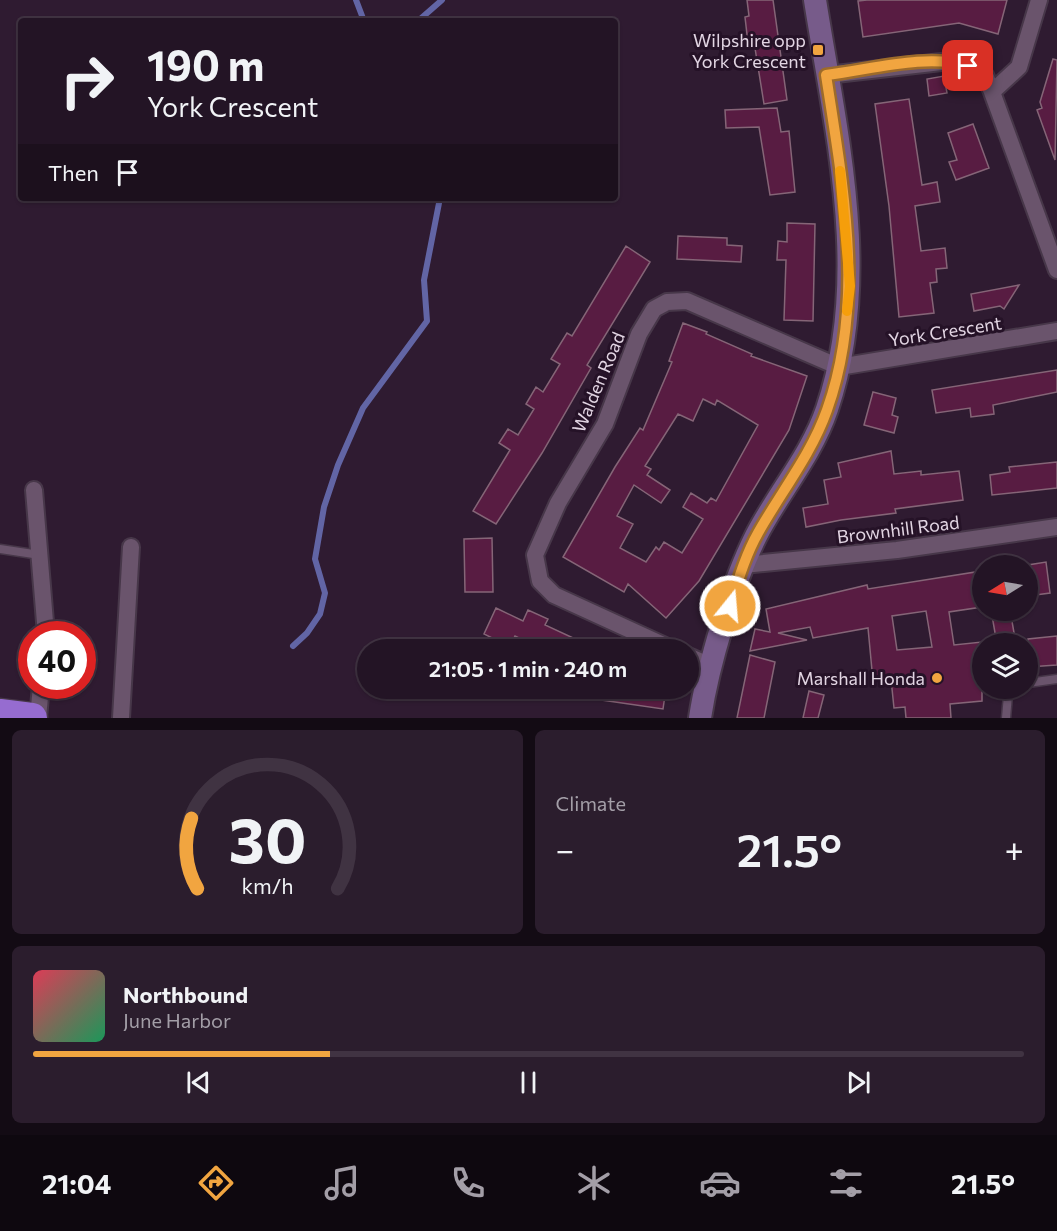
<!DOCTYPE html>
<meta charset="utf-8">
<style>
:root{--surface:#231425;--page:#2b1d2d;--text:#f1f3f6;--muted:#a39ea7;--line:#403342;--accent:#f1a540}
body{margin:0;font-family:Commissioner,sans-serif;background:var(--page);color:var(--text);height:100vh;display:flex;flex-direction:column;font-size:22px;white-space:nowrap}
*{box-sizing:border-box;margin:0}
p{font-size:20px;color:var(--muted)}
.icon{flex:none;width:33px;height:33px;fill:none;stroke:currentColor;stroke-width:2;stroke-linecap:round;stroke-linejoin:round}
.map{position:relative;height:718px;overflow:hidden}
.side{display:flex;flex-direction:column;gap:12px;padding:12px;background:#130b14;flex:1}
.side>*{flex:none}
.hud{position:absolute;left:18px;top:18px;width:600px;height:183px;border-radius:6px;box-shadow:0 2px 4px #0004,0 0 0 2px var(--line);background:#231425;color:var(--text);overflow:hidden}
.needle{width:39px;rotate:259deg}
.buttons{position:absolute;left:972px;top:555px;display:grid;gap:12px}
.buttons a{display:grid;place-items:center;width:66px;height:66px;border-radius:50%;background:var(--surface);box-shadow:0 2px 4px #0004,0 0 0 2px var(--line);font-size:30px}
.speed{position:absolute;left:18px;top:621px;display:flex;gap:12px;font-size:30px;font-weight:700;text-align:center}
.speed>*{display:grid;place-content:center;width:78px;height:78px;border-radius:50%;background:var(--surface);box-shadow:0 2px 4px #0004,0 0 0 2px var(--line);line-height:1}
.speed .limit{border:9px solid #d22;background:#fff;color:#111}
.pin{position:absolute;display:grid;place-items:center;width:51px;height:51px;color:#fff;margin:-26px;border-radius:12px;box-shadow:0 3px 9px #0006}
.me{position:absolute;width:66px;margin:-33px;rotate:17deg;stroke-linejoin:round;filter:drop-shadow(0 0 4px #0008)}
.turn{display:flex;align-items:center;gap:21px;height:126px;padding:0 30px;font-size:27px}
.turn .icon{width:78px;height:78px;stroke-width:2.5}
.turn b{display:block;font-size:42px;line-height:51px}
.then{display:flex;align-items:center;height:57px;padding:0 30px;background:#0003;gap:12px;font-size:22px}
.big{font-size:45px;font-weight:600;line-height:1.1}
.side .card{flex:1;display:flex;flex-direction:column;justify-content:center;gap:9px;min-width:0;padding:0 21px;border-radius:9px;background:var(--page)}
.side .dial{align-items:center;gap:0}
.dial svg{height:156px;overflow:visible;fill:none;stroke:var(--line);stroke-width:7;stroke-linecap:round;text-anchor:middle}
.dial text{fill:var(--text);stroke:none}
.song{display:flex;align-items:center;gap:18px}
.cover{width:72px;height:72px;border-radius:9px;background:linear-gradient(135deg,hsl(350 70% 55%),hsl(150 70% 35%))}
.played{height:6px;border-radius:3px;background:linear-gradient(90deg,var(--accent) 30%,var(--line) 30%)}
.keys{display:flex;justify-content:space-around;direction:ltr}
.heat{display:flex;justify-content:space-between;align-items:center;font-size:33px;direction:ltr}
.side .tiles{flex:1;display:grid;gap:12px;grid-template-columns:1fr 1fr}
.card:last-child{grid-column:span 2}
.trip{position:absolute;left:357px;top:639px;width:342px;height:60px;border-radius:30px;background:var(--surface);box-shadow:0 2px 4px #0004,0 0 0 2px var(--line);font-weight:600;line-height:60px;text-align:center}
.menu{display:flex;height:96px;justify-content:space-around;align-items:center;background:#0e080f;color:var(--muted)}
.menu .icon{width:42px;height:42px}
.menu .active{color:var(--accent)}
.menu b{font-size:27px;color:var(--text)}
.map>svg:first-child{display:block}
</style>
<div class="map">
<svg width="1057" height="718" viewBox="0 0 1057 718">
<rect width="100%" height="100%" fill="#2f1b31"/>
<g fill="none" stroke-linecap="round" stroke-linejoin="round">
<path stroke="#6265a5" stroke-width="6" d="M 356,0 L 364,21
M 418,21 L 442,0
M 293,646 L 307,633 L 320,614 L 325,593 L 315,559 L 324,507 L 338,465 L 363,408 L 427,321 L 424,280 L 440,198"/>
</g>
<path fill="#581c42" stroke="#856577" stroke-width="1.5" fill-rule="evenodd" d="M 747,0 L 773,0 L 787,100 L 764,104 L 754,42 L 748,43 L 745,17 L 749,16 Z
M 867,0 L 1007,0 L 998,34 L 959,23 L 863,37 L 858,1 Z
M 1053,59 L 1057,60 L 1055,160 L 1037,110 L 1042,108 L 1040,102 Z
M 944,76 L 947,93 L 929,96 L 927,79 Z
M 909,99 L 922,185 L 937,182 L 940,202 L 915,206 L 921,251 L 945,248 L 947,268 L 936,269 L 937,282 L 930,283 L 934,313 L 899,317 L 889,206 L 875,104 Z
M 777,108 L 781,132 L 789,131 L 795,192 L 770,195 L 759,127 L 726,128 L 725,110 Z
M 973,124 L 989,168 L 956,180 L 949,162 L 957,160 L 948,133 Z
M 787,223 L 815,224 L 813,321 L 784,320 L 786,260 L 777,260 L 778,241 L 787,242 Z
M 678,236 L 727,238 L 727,245 L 742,246 L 741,262 L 677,259 Z
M 626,246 L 650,262 L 587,365 L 591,368 L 542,453 L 496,524 L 473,511 L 510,450 L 499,443 L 508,429 L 518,435 L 534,409 L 526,404 L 536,387 L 543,392 L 560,364 L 551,359 L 567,333 L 572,336 Z
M 1019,285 L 1004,309 L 1000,306 L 974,311 L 971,294 Z
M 683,323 L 707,332 L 706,334 L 752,354 L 751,356 L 807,376 L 789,430 L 699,581 L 666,618 L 628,584 L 624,592 L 563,557 L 615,467 L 640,428 L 643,430 L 672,362 L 669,361 ZM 703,399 L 715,405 L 717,400 L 758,425 L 716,501 L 711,498 L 707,503 L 691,493 L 683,507 L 703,519 L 682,553 L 664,542 L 659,550 L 656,547 L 646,562 L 620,548 L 633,524 L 617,516 L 634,485 L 661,503 L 670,490 L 647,475 L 651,469 L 645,466 L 678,414 L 693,421 Z
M 1057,370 L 1057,392 L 993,405 L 994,414 L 971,417 L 970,408 L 936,413 L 932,390 Z
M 873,392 L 896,398 L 892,415 L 898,417 L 894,433 L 864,425 Z
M 891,451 L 894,474 L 921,471 L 921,475 L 959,471 L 963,500 L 895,509 L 896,513 L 841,520 L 806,527 L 803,508 L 828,504 L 824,480 L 841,477 L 838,463 Z
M 1057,462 L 1057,488 L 992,495 L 990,475 L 1010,472 L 1009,467 Z
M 492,538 L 493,592 L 465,592 L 464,539 Z
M 1046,562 L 1050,593 L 1028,596 L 1028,565 Z
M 982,571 L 982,607 L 949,612 L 954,645 L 982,642 L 982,701 L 950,704 L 951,718 L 906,718 L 905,707 L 894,708 L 891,679 L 873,681 L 868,628 L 813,638 L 810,627 L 778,633 L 807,640 L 750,651 L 755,629 L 770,632 L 766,609 L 867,585 L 868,589 ZM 926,611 L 932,647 L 897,650 L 892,616 Z
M 496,608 L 523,621 L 528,610 L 548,619 L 545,625 L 599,650 L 544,650 L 515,636 L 512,642 L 506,639 L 504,644 L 484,634 Z
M 991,610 L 1010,610 L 1016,644 L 997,644 Z
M 1057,636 L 1057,665 L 1028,667 L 1028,639 Z
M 750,655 L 775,662 L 764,718 L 737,718 Z
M 589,688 L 666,688 L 663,709 L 588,698 Z
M 809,691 L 824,695 L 818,718 L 803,718 Z"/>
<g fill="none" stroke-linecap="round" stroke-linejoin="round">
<g stroke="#473749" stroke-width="11">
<path id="lane" d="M 0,549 L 40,555
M 1028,683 L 1057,679
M 1006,718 L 1008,695 L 1012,688"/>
</g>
<g stroke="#473749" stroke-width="20">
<path id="street" d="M 827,75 L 950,61 L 985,75 L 992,92 L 1019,67 L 1039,0
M 992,92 L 1057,270
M 34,490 L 46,634
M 743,565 L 897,550 L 1057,527
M 674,650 L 554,595 L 540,581 L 535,555 L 558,503 L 605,424 L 639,334 L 654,309 L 667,302 L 687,301 L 839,367 L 1057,331
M 688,656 L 711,666
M 38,718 L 41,686
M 121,718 L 131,547"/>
</g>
<g stroke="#473749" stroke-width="26">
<path id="secondary" d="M 700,718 C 708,665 732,584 756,536 C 778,493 811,456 827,409 C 872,277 836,133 815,0"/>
</g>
<g stroke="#473749" stroke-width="33">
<path id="highway" d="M 0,714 L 32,718"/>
</g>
<use href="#lane" stroke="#6a546c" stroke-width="8"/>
<use href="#street" stroke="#6a546c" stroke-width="16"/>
<use href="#secondary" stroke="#775b8a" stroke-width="22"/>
<use href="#highway" stroke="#966cd0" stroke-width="30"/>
</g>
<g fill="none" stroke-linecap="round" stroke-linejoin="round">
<g stroke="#9d6b2a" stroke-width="15">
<path id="route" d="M 730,606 C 738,581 745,556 758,533 C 781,492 811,455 827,410 C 866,301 843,186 826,75 C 870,70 926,53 968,66"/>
</g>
<use href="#route" stroke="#f1a540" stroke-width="10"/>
<path stroke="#f59e0b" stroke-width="10" d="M 840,171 L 850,286 L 847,311"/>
</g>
<g fill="#f1a540" stroke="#251227" stroke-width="2">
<rect x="812" y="44" width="12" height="12" rx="3"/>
<circle cx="937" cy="678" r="6"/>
</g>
<g text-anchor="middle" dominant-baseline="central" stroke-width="6" stroke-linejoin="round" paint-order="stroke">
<g font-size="18" fill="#e2d5e3" stroke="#251227" text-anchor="end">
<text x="806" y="40">Wilpshire opp<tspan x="806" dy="21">York Crescent</tspan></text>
<text x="925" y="678">Marshall Honda</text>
</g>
<g font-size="18" fill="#e2d5e3" stroke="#251227">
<text transform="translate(945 331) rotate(-9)">York Crescent</text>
<text transform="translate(598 382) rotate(-67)">Walden Road</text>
<text transform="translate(898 529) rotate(-7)">Brownhill Road</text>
</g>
</g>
</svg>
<div class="buttons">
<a><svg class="needle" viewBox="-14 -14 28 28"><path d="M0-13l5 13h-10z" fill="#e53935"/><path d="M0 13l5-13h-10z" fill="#a39ea7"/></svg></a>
<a><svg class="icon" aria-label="layers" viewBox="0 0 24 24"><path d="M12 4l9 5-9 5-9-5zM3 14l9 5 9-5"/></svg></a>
</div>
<div class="speed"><div class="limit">40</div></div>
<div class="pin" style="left:968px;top:66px;background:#d93025"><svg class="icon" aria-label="arrive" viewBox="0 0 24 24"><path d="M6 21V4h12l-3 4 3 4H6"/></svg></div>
<svg class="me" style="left:730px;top:606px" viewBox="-20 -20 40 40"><circle r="17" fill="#f1a540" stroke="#fff" stroke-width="3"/><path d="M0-11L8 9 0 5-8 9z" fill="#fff"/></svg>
<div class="trip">21:05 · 1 min · 240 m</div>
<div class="hud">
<div class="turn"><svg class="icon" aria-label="right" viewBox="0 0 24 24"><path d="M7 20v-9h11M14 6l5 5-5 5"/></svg><div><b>190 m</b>York Crescent</div></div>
<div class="then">Then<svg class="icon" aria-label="arrive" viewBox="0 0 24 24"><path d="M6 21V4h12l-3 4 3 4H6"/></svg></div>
</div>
</div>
<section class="side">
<div class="tiles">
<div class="card dial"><svg viewBox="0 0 100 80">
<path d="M14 69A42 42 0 1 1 86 69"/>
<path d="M14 69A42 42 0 0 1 11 33" stroke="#f1a540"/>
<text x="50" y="56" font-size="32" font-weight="700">30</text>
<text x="50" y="72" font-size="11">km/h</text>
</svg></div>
<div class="card"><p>Climate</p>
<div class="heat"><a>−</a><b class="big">21.5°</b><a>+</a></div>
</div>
<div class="card">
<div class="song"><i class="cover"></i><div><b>Northbound</b><p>June Harbor</p></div></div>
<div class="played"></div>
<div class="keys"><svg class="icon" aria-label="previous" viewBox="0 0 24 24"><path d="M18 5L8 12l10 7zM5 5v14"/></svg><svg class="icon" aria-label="pause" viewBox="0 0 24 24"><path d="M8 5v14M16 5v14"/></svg><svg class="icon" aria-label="next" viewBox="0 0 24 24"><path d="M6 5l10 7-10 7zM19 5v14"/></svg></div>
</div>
</div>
</section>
<nav class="menu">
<b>21:04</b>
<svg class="icon active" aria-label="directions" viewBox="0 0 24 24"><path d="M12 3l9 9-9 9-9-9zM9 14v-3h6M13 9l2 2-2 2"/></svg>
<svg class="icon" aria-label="music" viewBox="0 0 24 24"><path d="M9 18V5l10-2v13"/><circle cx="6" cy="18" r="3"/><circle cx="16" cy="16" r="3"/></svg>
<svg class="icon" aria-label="phone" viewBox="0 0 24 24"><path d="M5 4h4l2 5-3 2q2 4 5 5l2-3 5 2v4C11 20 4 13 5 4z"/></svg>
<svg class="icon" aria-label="climate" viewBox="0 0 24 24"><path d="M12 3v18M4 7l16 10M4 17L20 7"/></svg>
<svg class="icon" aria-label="car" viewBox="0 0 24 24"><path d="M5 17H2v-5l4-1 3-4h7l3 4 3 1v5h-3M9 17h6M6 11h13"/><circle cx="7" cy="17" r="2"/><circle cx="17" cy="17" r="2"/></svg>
<svg class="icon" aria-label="filters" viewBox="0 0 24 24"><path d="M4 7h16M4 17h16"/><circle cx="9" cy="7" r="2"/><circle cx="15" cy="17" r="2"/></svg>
<b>21.5°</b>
</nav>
